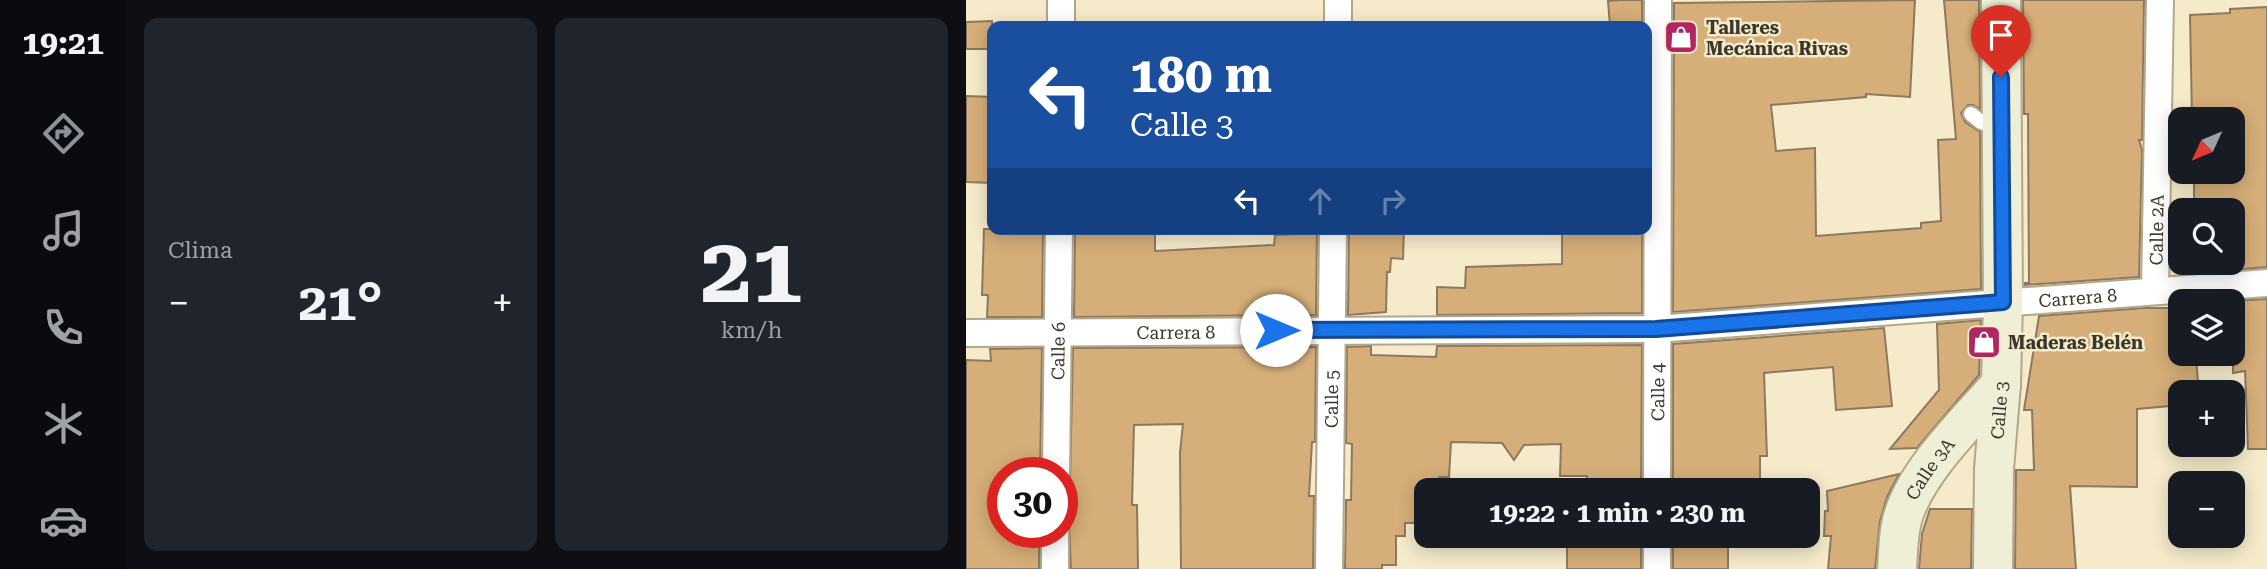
<!DOCTYPE html>
<html lang="es">
<meta charset="utf-8">
<style>
:root{--surface:#171b24;--page:#20242c;--text:#f1f3f6;--muted:#9ea1a6;--accent:#8c9099}
body{margin:0;font-family:"Roboto Serif",serif;background:var(--page);color:var(--text);height:100vh;display:flex;flex-direction:column;font-size:26px;white-space:nowrap}
*{box-sizing:border-box;margin:0}
p{font-size:23px;color:var(--muted)}
.icon{flex:none;width:38px;height:38px;fill:none;stroke:currentColor;stroke-width:2;stroke-linecap:round;stroke-linejoin:round}
.map{position:relative;flex:1;overflow:hidden}
.side{display:flex;flex-direction:column;gap:18px;padding:18px;background:#0d0f14;width:840px}
.side>*{flex:none}
.banner{position:absolute;left:21px;top:21px;width:665px;height:214px;border-radius:14px;box-shadow:0 4px 18px #0003;background:#1a4fa0;color:#fff;overflow:hidden}
.needle{width:46px;rotate:226deg}
.fabs{position:absolute;left:1202px;top:107px;display:grid;gap:14px}
.fabs a{display:grid;place-items:center;width:77px;height:77px;border-radius:14px;background:var(--surface);box-shadow:0 4px 18px #0003;font-size:35px}
.speed{position:absolute;left:21px;top:457px;display:flex;gap:14px;font-size:35px;font-weight:700;text-align:center}
.speed>*{display:grid;place-content:center;width:91px;height:91px;border-radius:50%;background:var(--surface);box-shadow:0 4px 18px #0003;line-height:1}
.speed .limit{border:10px solid #d22;background:#fff;color:#111}
.pin{position:absolute;display:grid;place-items:center;width:60px;height:60px;color:#fff;margin:-72px -30px;border-radius:50% 50% 50% 0;rotate:-45deg;box-shadow:0 0 7px #0007}
.pin .icon{rotate:45deg}
.me{position:absolute;width:77px;margin:-38px;rotate:90deg;stroke-linejoin:round;filter:drop-shadow(0 0 5px #0008)}
.turn{display:flex;align-items:center;gap:24px;height:147px;padding:0 28px;font-size:32px}
.turn .icon{width:91px;height:91px;stroke-width:2.5}
.turn b{display:block;font-size:49px;line-height:60px}
.lanes{display:flex;align-items:center;height:66px;padding:0 28px;background:#0003;justify-content:center;gap:35px;direction:ltr}
.lanes .off{opacity:.35}
.big{font-size:52px;font-weight:700;line-height:1.1}
.side .card{flex:1;display:flex;flex-direction:column;justify-content:center;gap:10px;min-width:0;padding:0 24px;border-radius:14px;background:var(--page)}
.side .dial{align-items:center;gap:0}
.dial b{font-size:91px;line-height:1}
.heat{display:flex;justify-content:space-between;align-items:center;font-size:38px;direction:ltr}
.side .tiles{flex:1;display:grid;gap:18px;grid-template-columns:repeat(2,1fr)}
.trip{position:absolute;left:448px;top:478px;width:406px;height:70px;border-radius:14px;background:var(--surface);box-shadow:0 4px 18px #0003;font-weight:700;line-height:70px;text-align:center}
main{display:flex;flex:1;min-height:0}
.dock{display:flex;flex-direction:column;width:126px;justify-content:space-around;align-items:center;background:#090b0e;color:var(--muted)}
.dock .icon{width:49px;height:49px}
.dock .on{color:var(--accent)}
.dock b{font-size:32px;color:var(--text)}
.map>svg:first-child{display:block}
</style>
<main>
<nav class="dock">
<b>19:21</b>
<svg class="icon on" aria-label="directions" viewBox="0 0 24 24"><path d="M12 3l9 9-9 9-9-9zM9 14v-3h6M13 9l2 2-2 2"/></svg>
<svg class="icon" aria-label="music" viewBox="0 0 24 24"><path d="M9 18V5l10-2v13"/><circle cx="6" cy="18" r="3"/><circle cx="16" cy="16" r="3"/></svg>
<svg class="icon" aria-label="phone" viewBox="0 0 24 24"><path d="M5 4h4l2 5-3 2q2 4 5 5l2-3 5 2v4C11 20 4 13 5 4z"/></svg>
<svg class="icon" aria-label="climate" viewBox="0 0 24 24"><path d="M12 3v18M4 7l16 10M4 17L20 7"/></svg>
<svg class="icon" aria-label="car" viewBox="0 0 24 24"><path d="M5 17H2v-5l4-1 3-4h7l3 4 3 1v5h-3M9 17h6M6 11h13"/><circle cx="7" cy="17" r="2"/><circle cx="17" cy="17" r="2"/></svg>
</nav>
<section class="side">
<div class="tiles">
<div class="card"><p>Clima</p>
<div class="heat"><a>−</a><b class="big">21°</b><a>+</a></div>
</div>
<div class="card dial"><b>21</b><p>km/h</p></div>
</div>
</section>
<div class="map">
<svg width="1301" height="569" viewBox="0 0 1301 569">
<rect width="100%" height="100%" fill="#f5eaca"/>
<path fill="#d6ae79" stroke="#8d7961" stroke-width="2" d="M 654,0 L 676,0 L 676,26 L 644,26 L 642,1 Z
M 949,0 L 944,97 L 900,94 L 900,97 L 805,105 L 810,151 L 849,148 L 850,236 L 955,228 L 955,223 L 975,221 L 972,140 L 990,139 L 978,0 L 1013,0 L 1014,109 L 1007,105 L 1002,105 L 995,113 L 999,122 L 1014,132 L 1015,289 L 707,312 L 708,3 Z
M 1057,0 L 1178,0 L 1176,140 L 1173,140 L 1176,150 L 1173,277 L 1059,285 L 1059,283 L 1063,283 L 1062,114 L 1058,114 Z
M 1301,7 L 1301,267 L 1267,270 L 1267,210 L 1228,210 L 1228,172 L 1267,172 L 1267,119 L 1226,119 L 1224,15 L 1264,13 L 1264,9 Z
M 26,21 L 26,49 L 0,49 L 0,22 Z
M 0,96 L 26,97 L 26,183 L 0,182 Z
M 18,229 L 77,229 L 76,317 L 21,317 L 22,295 L 16,295 Z
M 109,229 L 189,229 L 189,251 L 308,245 L 309,235 L 330,234 L 330,229 L 351,229 L 350,315 L 108,317 Z
M 383,229 L 438,229 L 437,259 L 425,258 L 424,272 L 421,272 L 420,312 L 382,315 Z
M 596,229 L 676,229 L 676,313 L 471,315 L 471,287 L 499,288 L 500,267 L 596,264 Z
M 1301,299 L 1301,449 L 1282,449 L 1279,371 L 1267,373 L 1267,301 Z
M 1178,308 L 1205,308 L 1210,361 L 1230,359 L 1233,392 L 1203,392 L 1204,406 L 1171,409 L 1171,487 L 1104,486 L 1110,569 L 1049,569 L 1050,470 L 1068,470 L 1066,410 L 1058,410 L 1073,316 Z
M 1015,320 L 1013,375 L 951,448 L 924,449 L 973,390 L 971,324 Z
M 918,328 L 926,406 L 870,410 L 867,367 L 798,373 L 801,456 L 794,456 L 794,490 L 707,490 L 707,344 Z
M 676,345 L 675,490 L 621,490 L 621,476 L 594,476 L 595,444 L 558,445 L 548,460 L 536,443 L 485,442 L 483,477 L 473,477 L 472,490 L 460,490 L 460,523 L 439,523 L 439,536 L 430,536 L 430,565 L 416,565 L 416,569 L 379,569 L 380,500 L 385,500 L 386,444 L 380,443 L 381,347 L 405,346 L 405,355 L 470,357 L 471,346 Z
M 350,347 L 349,442 L 346,442 L 343,496 L 348,496 L 347,569 L 215,569 L 214,453 L 217,424 L 168,425 L 166,505 L 171,505 L 172,569 L 105,569 L 103,524 L 107,348 Z
M 76,348 L 74,472 L 37,472 L 37,532 L 73,532 L 73,569 L 0,569 L 0,360 L 25,361 L 24,349 Z
M 933,474 L 921,497 L 914,521 L 909,569 L 862,569 L 865,536 L 858,536 L 859,511 L 862,511 L 861,491 Z
M 964,509 L 1006,509 L 1005,569 L 953,569 L 956,534 Z
M 601,536 L 675,536 L 675,569 L 601,569 Z
M 707,536 L 762,536 L 762,569 L 707,569 Z"/>
<g fill="none" stroke-linecap="round" stroke-linejoin="round">
<g stroke="#b2a789" stroke-width="18">
<path id="lane" d="M 1005,114 L 1015,122 L 1035,129"/>
</g>
<g stroke="#b2a789" stroke-width="30">
<g id="street">
<path d="M 95,26 L 95,0"/>
<path d="M 372,26 L 372,0"/>
<path id="s1" d="M 1189,291 L 1194,0"/>
<path id="s2" d="M 0,333 L 690,329 L 1301,283"/>
<path id="s3" d="M 90,472 L 93,229"/>
<path id="s4" d="M 691,490 L 692,0"/>
<path d="M 691,536 L 691,569"/>
<path d="M 89,569 L 89,532"/>
<path id="s5" d="M 363,569 L 367,229"/>
</g>
</g>
<g stroke="#b2a789" stroke-width="42">
<g id="secondary">
<path id="s6" d="M 931,569 C 932,555 932,539 935,525 C 944,477 1002,421 1035,384"/>
<path id="s7" d="M 1027,569 L 1028,469 L 1035,384 L 1037,302 L 1035,0"/>
</g>
</g>
<use href="#lane" stroke="#fff" stroke-width="14"/>
<use href="#street" stroke="#fff" stroke-width="26"/>
<use href="#secondary" stroke="#efefd8" stroke-width="38"/>
</g>
<g fill="none" stroke-linecap="round" stroke-linejoin="round">
<g stroke="#114b97" stroke-width="18">
<path id="route" d="M 310,330 L 690,329 L 1037,302 L 1035,77"/>
</g>
<use href="#route" stroke="#1a73e8" stroke-width="12"/>
</g>
<defs>
<g id="shop-square" transform="scale(1.75)"><rect x="-9" y="-9" width="18" height="18" rx="4" fill="#b12561" stroke="#f5eaca"/><path d="M-5-2.5h2.3a2.7 3.5 0 0 1 5.4 0H5L5.5 6h-11ZM-1.5-2.5h3a1.5 2.3 0 0 0-3 0Z" fill="#fff"/></g>
</defs>
<g fill-rule="evenodd">
<use href="#shop-square" x="715" y="37"/>
<use href="#shop-square" x="1018" y="342"/>
</g>
<g text-anchor="middle" dominant-baseline="central" stroke-width="5" stroke-linejoin="round" paint-order="stroke">
<g font-size="18" font-weight="bold" fill="#3b372a" stroke="#f5eaca" text-anchor="start">
<text x="740" y="27">Talleres<tspan x="740" dy="21">Mecánica Rivas</tspan></text>
<text x="1042" y="342">Maderas Belén</text>
</g>
<g font-size="18" fill="#3b372a" stroke="#f5eaca">
<text stroke="none"><textPath href="#s1" startOffset="61">Calle 2A</textPath></text>
<text stroke="none"><textPath href="#s2" startOffset="1113">Carrera 8</textPath></text>
<text stroke="none"><textPath href="#s2" startOffset="210">Carrera 8</textPath></text>
<text stroke="none"><textPath href="#s3" startOffset="121">Calle 6</textPath></text>
<text stroke="none"><textPath href="#s4" startOffset="98">Calle 4</textPath></text>
<text stroke="none"><textPath href="#s5" startOffset="170">Calle 5</textPath></text>
<text stroke="none"><textPath href="#s7" startOffset="159">Calle 3</textPath></text>
<text stroke="none"><textPath href="#s6" startOffset="108">Calle 3A</textPath></text>
</g>
</g>
</svg>
<div class="fabs">
<a><svg class="needle" viewBox="-14 -14 28 28"><path d="M0-13l5 13h-10z" fill="#e53935"/><path d="M0 13l5-13h-10z" fill="#9ea1a6"/></svg></a>
<a><svg class="icon" aria-label="search" viewBox="0 0 24 24"><circle cx="10" cy="10" r="6"/><path d="M15 15l6 6"/></svg></a>
<a><svg class="icon" aria-label="layers" viewBox="0 0 24 24"><path d="M12 4l9 5-9 5-9-5zM3 14l9 5 9-5"/></svg></a>
<a>+</a>
<a>−</a>
</div>
<div class="speed"><div class="limit">30</div></div>
<div class="pin" style="left:1035px;top:77px;background:#d93025"><svg class="icon" aria-label="arrive" viewBox="0 0 24 24"><path d="M6 21V4h12l-3 4 3 4H6"/></svg></div>
<svg class="me" style="left:310px;top:330px" viewBox="-20 -20 40 40"><circle r="19" fill="#fff"/><path d="M0-13L10 11 0 6-10 11z" fill="#1a73e8"/></svg>
<div class="trip">19:22 · 1 min · 230 m</div>
<div class="banner">
<div class="turn"><svg class="icon" aria-label="left" viewBox="0 0 24 24"><path d="M17 20v-9H6M10 6l-5 5 5 5"/></svg><div><b>180 m</b>Calle 3</div></div>
<div class="lanes"><svg class="icon" aria-label="left" viewBox="0 0 24 24"><path d="M17 20v-9H6M10 6l-5 5 5 5"/></svg><svg class="icon off" aria-label="ahead" viewBox="0 0 24 24"><path d="M12 20V5M6 11l6-6 6 6"/></svg><svg class="icon off" aria-label="right" viewBox="0 0 24 24"><path d="M7 20v-9h11M14 6l5 5-5 5"/></svg></div>
</div>
</div>
</main>
